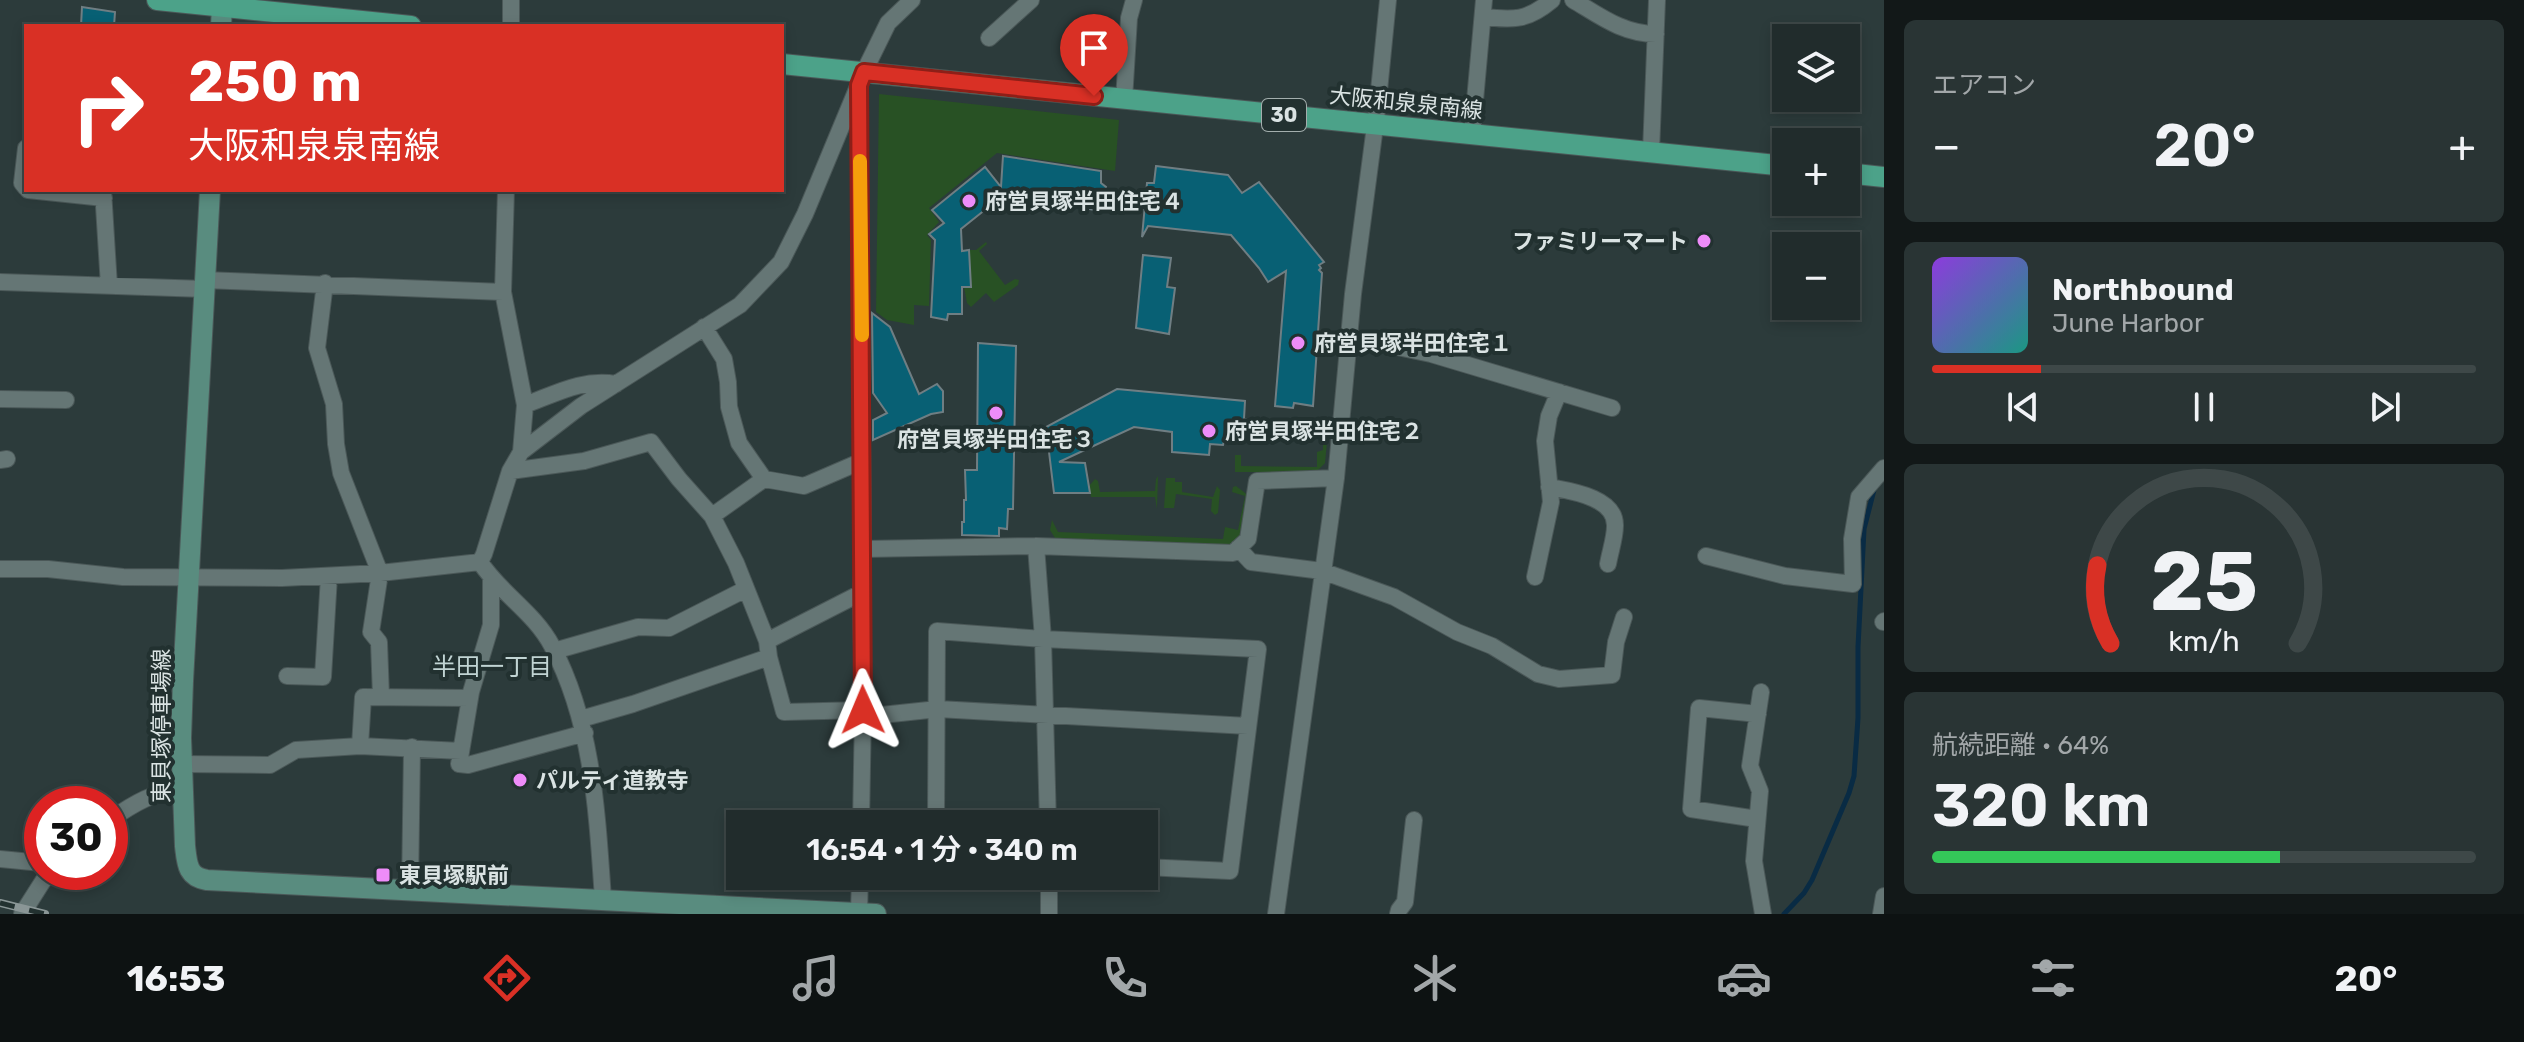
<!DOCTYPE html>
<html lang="ja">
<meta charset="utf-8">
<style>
:root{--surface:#212c2c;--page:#293434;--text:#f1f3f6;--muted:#a2a7a9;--line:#3e4848;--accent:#d93025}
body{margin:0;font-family:Rubik,"Noto Sans JP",sans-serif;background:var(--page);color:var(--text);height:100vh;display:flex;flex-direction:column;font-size:30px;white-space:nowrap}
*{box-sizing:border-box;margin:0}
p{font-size:26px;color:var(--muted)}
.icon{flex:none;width:44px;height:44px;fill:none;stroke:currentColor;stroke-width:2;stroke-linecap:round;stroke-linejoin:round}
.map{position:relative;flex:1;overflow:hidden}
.details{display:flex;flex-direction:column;gap:20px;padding:20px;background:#121818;width:640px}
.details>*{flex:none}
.guide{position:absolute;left:24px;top:24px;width:760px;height:168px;border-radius:0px;box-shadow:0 4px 12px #0003,0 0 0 2px var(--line);background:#d93025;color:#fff;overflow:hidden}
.tools{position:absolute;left:1772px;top:24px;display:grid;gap:16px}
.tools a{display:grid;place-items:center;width:88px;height:88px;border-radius:0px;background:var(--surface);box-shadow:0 4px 12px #0003,0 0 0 2px var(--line);font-size:40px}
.speed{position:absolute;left:24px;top:786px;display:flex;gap:16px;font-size:40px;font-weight:700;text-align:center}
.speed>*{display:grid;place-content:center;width:104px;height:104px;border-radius:50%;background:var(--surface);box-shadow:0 4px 12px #0003,0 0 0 2px var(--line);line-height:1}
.speed .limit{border:12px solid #d22;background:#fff;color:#111}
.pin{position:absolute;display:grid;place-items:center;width:68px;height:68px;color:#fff;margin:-82px -34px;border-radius:50% 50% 50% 0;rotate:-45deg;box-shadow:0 0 8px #0007}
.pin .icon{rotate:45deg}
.me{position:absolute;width:88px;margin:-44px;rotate:359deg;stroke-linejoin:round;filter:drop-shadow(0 0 6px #0008)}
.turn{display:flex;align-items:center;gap:28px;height:168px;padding:0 32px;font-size:36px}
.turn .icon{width:104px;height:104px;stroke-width:2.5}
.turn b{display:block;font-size:56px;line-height:68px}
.big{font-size:60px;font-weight:600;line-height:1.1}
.details .card{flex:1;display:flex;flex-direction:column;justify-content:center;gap:12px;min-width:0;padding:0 28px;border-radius:12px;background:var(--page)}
.details .dial{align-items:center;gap:0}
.dial svg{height:208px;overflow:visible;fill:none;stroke:var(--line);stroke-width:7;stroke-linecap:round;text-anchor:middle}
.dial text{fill:var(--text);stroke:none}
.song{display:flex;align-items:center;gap:24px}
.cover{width:96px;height:96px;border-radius:12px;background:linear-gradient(135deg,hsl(270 70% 55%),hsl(170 70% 35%))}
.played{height:8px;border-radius:4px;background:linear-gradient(90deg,var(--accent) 20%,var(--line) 20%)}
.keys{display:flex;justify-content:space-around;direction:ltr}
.heat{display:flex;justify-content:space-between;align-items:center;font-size:44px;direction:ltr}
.charge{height:12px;border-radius:6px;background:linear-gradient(90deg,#34c759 64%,var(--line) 0)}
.trip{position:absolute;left:726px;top:810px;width:432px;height:80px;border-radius:0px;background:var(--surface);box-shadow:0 4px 12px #0003,0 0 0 2px var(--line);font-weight:600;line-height:80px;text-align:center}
.tab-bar{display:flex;height:128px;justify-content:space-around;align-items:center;background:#0d1212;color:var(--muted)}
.tab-bar .icon{width:56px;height:56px}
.tab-bar .on{color:var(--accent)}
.tab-bar b{font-size:36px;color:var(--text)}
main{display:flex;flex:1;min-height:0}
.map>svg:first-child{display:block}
</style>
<main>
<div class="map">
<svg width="1884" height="914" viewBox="0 0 1884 914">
<rect width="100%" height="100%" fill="#2c3b3b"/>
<path fill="#285124" d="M 879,94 L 1119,120 L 1115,171 L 997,153 L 929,208 L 939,222 L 927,235 L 931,240 L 929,306 L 914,305 L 914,325 L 887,320 L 876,312 Z
M 986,242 L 987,244 L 979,251 L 1005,285 L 1015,279 L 1019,280 L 1018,285 L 994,302 L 986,293 L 971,307 L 967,303 L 964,287 L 971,287 L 969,250 L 976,250 Z
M 1322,420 L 1329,420 L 1325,463 L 1316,472 L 1235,472 L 1235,455 L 1241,455 L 1241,466 L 1317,467 L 1317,452 L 1323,450 L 1323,439 L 1317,439 L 1317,427 L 1321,426 Z
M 1158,476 L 1157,509 L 1155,497 L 1091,497 L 1089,486 L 1095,479 L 1098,481 L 1100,492 L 1155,491 L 1156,479 Z
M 1166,478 L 1175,478 L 1175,482 L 1182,482 L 1182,492 L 1213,497 L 1217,486 L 1220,490 L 1218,513 L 1215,515 L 1211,511 L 1212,499 L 1176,494 L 1174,508 L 1164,508 Z
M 1236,486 L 1249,496 C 1245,515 1247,539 1226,546 L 1055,538 L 1050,530 L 1052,520 L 1058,532 L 1223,539 L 1225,527 L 1238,530 L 1245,496 L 1232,492 L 1233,487 Z"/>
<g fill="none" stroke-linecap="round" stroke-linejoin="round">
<path stroke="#092b44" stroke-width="5" d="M 1784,914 L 1804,893 L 1812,880 L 1849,793 L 1854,776 L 1858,718 L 1858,647 L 1864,529 L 1874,490"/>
</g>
<path fill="#086074" stroke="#6f7e83" stroke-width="2" d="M 82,7 L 115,12 L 114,26 L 81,26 Z
M 1003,156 L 1101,171 L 1101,183 L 1106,187 L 1100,211 L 1006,193 L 961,229 L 962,251 L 969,250 L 971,287 L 962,287 L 962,314 L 948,314 L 947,320 L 931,317 L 935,240 L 929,234 L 944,223 L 932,210 L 985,167 L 1001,187 Z
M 1156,166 L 1228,175 L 1242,193 L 1259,182 L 1324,262 L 1319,265 L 1321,268 L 1319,270 L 1322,273 L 1313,406 L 1294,403 L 1293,408 L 1275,406 L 1286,271 L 1268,282 L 1259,268 L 1231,235 L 1148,226 L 1142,237 L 1147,183 L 1154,183 Z
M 1143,255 L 1171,258 L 1167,287 L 1175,288 L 1169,334 L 1136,328 Z
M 872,313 L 890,327 L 919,394 L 937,384 L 943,391 L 943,412 L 931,414 L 873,440 L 873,420 L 887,413 L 873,393 Z
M 978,343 L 1016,346 L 1013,509 L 1008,509 L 1007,529 L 999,528 L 999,536 L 962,535 L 962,522 L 964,522 L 964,500 L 966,500 L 965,470 L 977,470 Z
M 1117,389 L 1245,401 L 1244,419 L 1251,421 L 1249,439 L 1225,437 L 1223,445 L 1210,444 L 1209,455 L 1172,452 L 1172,432 L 1134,427 L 1059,462 L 1085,463 L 1090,493 L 1054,493 L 1046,427 Z"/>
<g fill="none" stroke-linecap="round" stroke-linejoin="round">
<g stroke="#4b5858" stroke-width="18">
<path id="street" d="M 1573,0 C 1600,16 1623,34 1656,34
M 1483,17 C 1514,20 1527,21 1552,0
M 511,26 L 511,0
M 989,38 L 1031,0
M 859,94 L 863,549 L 861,593 L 863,710 L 861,824
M 1124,100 L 1129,18 L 1134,0
M 1472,134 L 1484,0
M 26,148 L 22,183 L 26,188
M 1651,152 L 1657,0
M 28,190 L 104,198
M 103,190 L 109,286
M 506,190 L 503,292 L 525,405 L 521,452
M 204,280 L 503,292
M 0,282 L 204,289
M 325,283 L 317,348 L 334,404 L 336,444 L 341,473 L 380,573 L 371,632 L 379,642 L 381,697
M 704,327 L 724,359 L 728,382 L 729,407 L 739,443 L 764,479 L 804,486 L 862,461
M 1350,337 L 1431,354 L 1612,408
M 0,399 L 66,400
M 525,405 C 555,394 583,378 616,384
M 0,460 L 7,459
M 510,471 L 584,461 L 651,442 L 679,479 L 712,516 L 736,563 L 767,641 L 769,657 L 784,712 L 863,710
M 1549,487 C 1570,491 1616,497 1615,526 C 1615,538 1610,552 1608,564
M 712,516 L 764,479
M 1036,546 L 1043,639 L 1048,824
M 1238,548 L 1251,562 L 1322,571 L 1394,597 L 1457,632 L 1492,646 L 1538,674 L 1559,679 L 1612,675 L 1616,642 L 1624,617
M 863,549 L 1036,546 L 1233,553 L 1248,539 L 1257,481 L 1336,478
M 1706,556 L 1785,576 L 1853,584 L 1852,539 L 1859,497 L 1884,468
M 480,562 C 500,593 534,612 552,646 C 593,724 597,812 603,899
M 0,569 L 48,569 L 123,577 L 282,578 L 380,573 L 480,562 L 484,554 L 510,471 L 521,452 L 581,406 L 740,305 L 781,262 L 805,214 L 864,72 L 888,23 L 912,0
M 1535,577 L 1551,502 L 1545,441 L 1549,416 L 1559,392
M 491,578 L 491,625 L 471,692 L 459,764 L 468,765 L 585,733
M 1883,622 L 1884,621
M 767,641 L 861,593
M 554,651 L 638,627 L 669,628 L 746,589
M 287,676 L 323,677 L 329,576
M 1761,692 L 1750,766 L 1760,791 L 1754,861 L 1763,914
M 863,717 L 938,709 L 1248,726
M 581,719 L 633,704 L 769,657
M 360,746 L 363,697 L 470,698
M 182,764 L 270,765 L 296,750 L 360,746 L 461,751
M 1757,819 L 1691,809 L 1699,708 L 1758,714
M 110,820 C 133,804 156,790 184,789
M 936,824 L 937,631 L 1043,639 L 1258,649 L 1230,871 L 1144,867
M 0,859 L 42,863
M 1049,876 L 1049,914
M 410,890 L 412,747
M 859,913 L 860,876
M 22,914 L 43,881 L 52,872
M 1276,914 L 1336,478 L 1353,294 L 1377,111 L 1388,0
M 1398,914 L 1399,910 L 1405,902 L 1414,820
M 1881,914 L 1884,896"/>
</g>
<g stroke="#4b5858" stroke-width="22">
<path id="secondary" d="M 221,26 L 222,6
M 210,190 L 183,681 L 181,738 L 185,846 C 187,863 187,877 207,880 L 876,914"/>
</g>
<g stroke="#4b5858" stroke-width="22">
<path id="primary" d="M 157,0 L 411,26
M 782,64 L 1786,166
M 1846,173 L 1884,177"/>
</g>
<use href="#street" stroke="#657675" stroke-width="16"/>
<use href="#secondary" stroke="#598c7f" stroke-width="20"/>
<use href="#primary" stroke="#4ca289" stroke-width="20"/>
<g stroke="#8a9696" stroke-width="8">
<path id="rail" d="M 0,903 L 45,914"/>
</g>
<use href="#rail" stroke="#223130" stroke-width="5" stroke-dasharray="15" stroke-linecap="butt"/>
</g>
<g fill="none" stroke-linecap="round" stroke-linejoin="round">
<g stroke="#8d1f18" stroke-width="20">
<path id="route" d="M 863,710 L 859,85 L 864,72 L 1094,96"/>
</g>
<use href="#route" stroke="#d93025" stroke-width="14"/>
<path stroke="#f59e0b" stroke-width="14" d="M 860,161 L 862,335"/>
</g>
<g fill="#ee8cf9" stroke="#223130" stroke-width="3">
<circle cx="969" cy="201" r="8"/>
<circle cx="1704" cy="241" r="8"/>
<circle cx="1298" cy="343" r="8"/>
<circle cx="996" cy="413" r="8"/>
<circle cx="1209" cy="431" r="8"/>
<circle cx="520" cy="780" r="8"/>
<rect x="375" y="867" width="16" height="16" rx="4"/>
</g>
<g text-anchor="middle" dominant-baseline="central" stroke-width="8" stroke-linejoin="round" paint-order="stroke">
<rect fill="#223130" stroke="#a3aead" stroke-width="2" x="1262" y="99" width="44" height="32" rx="6"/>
<g font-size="20" font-weight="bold" fill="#dae3e3">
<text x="1284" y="115">30</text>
</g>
<g font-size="22" fill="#dae3e3" stroke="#223130">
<text transform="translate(1406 103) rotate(6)">大阪和泉泉南線</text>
<text transform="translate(161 726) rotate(-90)">東貝塚停車場線</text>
</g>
<g font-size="22" font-weight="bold" fill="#dae3e3" stroke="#223130" text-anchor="start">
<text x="985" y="201">府営貝塚半田住宅４</text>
<text x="1688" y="241" text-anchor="end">ファミリーマート</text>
<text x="1314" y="343">府営貝塚半田住宅１</text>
<text x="1225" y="431">府営貝塚半田住宅２</text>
<text x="996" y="439" text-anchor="middle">府営貝塚半田住宅３</text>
<text x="536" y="780">パルティ道教寺</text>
<text x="399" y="875">東貝塚駅前</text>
</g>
<g font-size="24" fill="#c1d4d3" stroke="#223130">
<text x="492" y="667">半田一丁目</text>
</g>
</g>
</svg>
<div class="tools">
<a><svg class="icon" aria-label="layers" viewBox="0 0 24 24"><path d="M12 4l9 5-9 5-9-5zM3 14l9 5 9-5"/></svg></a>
<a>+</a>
<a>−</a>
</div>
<div class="speed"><div class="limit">30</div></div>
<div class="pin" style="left:1094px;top:96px;background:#d93025"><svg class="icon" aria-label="arrive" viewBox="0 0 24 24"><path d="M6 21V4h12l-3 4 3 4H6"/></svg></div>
<svg class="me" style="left:863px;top:710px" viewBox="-20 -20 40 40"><path d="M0-17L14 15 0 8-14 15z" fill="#d93025" stroke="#fff" stroke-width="4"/></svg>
<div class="trip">16:54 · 1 分 · 340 m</div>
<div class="guide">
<div class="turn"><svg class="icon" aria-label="right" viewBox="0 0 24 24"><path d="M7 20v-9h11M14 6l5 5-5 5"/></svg><div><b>250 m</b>大阪和泉泉南線</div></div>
</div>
</div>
<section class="details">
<div class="card"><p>エアコン</p>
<div class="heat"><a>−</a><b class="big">20°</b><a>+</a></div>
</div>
<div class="card">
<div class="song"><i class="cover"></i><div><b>Northbound</b><p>June Harbor</p></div></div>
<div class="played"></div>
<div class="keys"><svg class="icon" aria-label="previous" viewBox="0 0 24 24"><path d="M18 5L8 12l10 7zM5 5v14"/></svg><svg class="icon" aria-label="pause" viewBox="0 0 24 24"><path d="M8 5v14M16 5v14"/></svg><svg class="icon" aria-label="next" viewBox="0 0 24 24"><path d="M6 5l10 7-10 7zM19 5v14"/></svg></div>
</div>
<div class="card dial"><svg viewBox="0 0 100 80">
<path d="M14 69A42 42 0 1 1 86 69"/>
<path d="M14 69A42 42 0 0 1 9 39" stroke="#d93025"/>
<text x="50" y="56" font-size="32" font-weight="700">25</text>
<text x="50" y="72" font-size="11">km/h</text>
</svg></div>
<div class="card"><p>航続距離 · 64%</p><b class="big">320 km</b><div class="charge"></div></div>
</section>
</main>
<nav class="tab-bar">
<b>16:53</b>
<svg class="icon on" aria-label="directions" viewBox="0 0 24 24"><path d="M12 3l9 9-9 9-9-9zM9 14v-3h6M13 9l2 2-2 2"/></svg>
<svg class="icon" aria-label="music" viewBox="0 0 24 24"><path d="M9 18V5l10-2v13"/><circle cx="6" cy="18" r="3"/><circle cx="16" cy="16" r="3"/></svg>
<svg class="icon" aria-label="phone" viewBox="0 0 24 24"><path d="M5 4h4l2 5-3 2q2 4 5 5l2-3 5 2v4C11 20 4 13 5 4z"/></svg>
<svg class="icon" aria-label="climate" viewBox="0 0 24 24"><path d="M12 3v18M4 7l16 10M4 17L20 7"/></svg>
<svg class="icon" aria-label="car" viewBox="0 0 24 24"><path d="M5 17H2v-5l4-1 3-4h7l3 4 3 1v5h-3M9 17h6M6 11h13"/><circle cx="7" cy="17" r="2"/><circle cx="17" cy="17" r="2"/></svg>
<svg class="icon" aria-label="filters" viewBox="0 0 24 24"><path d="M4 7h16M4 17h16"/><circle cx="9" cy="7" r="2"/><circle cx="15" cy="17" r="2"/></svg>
<b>20°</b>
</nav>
